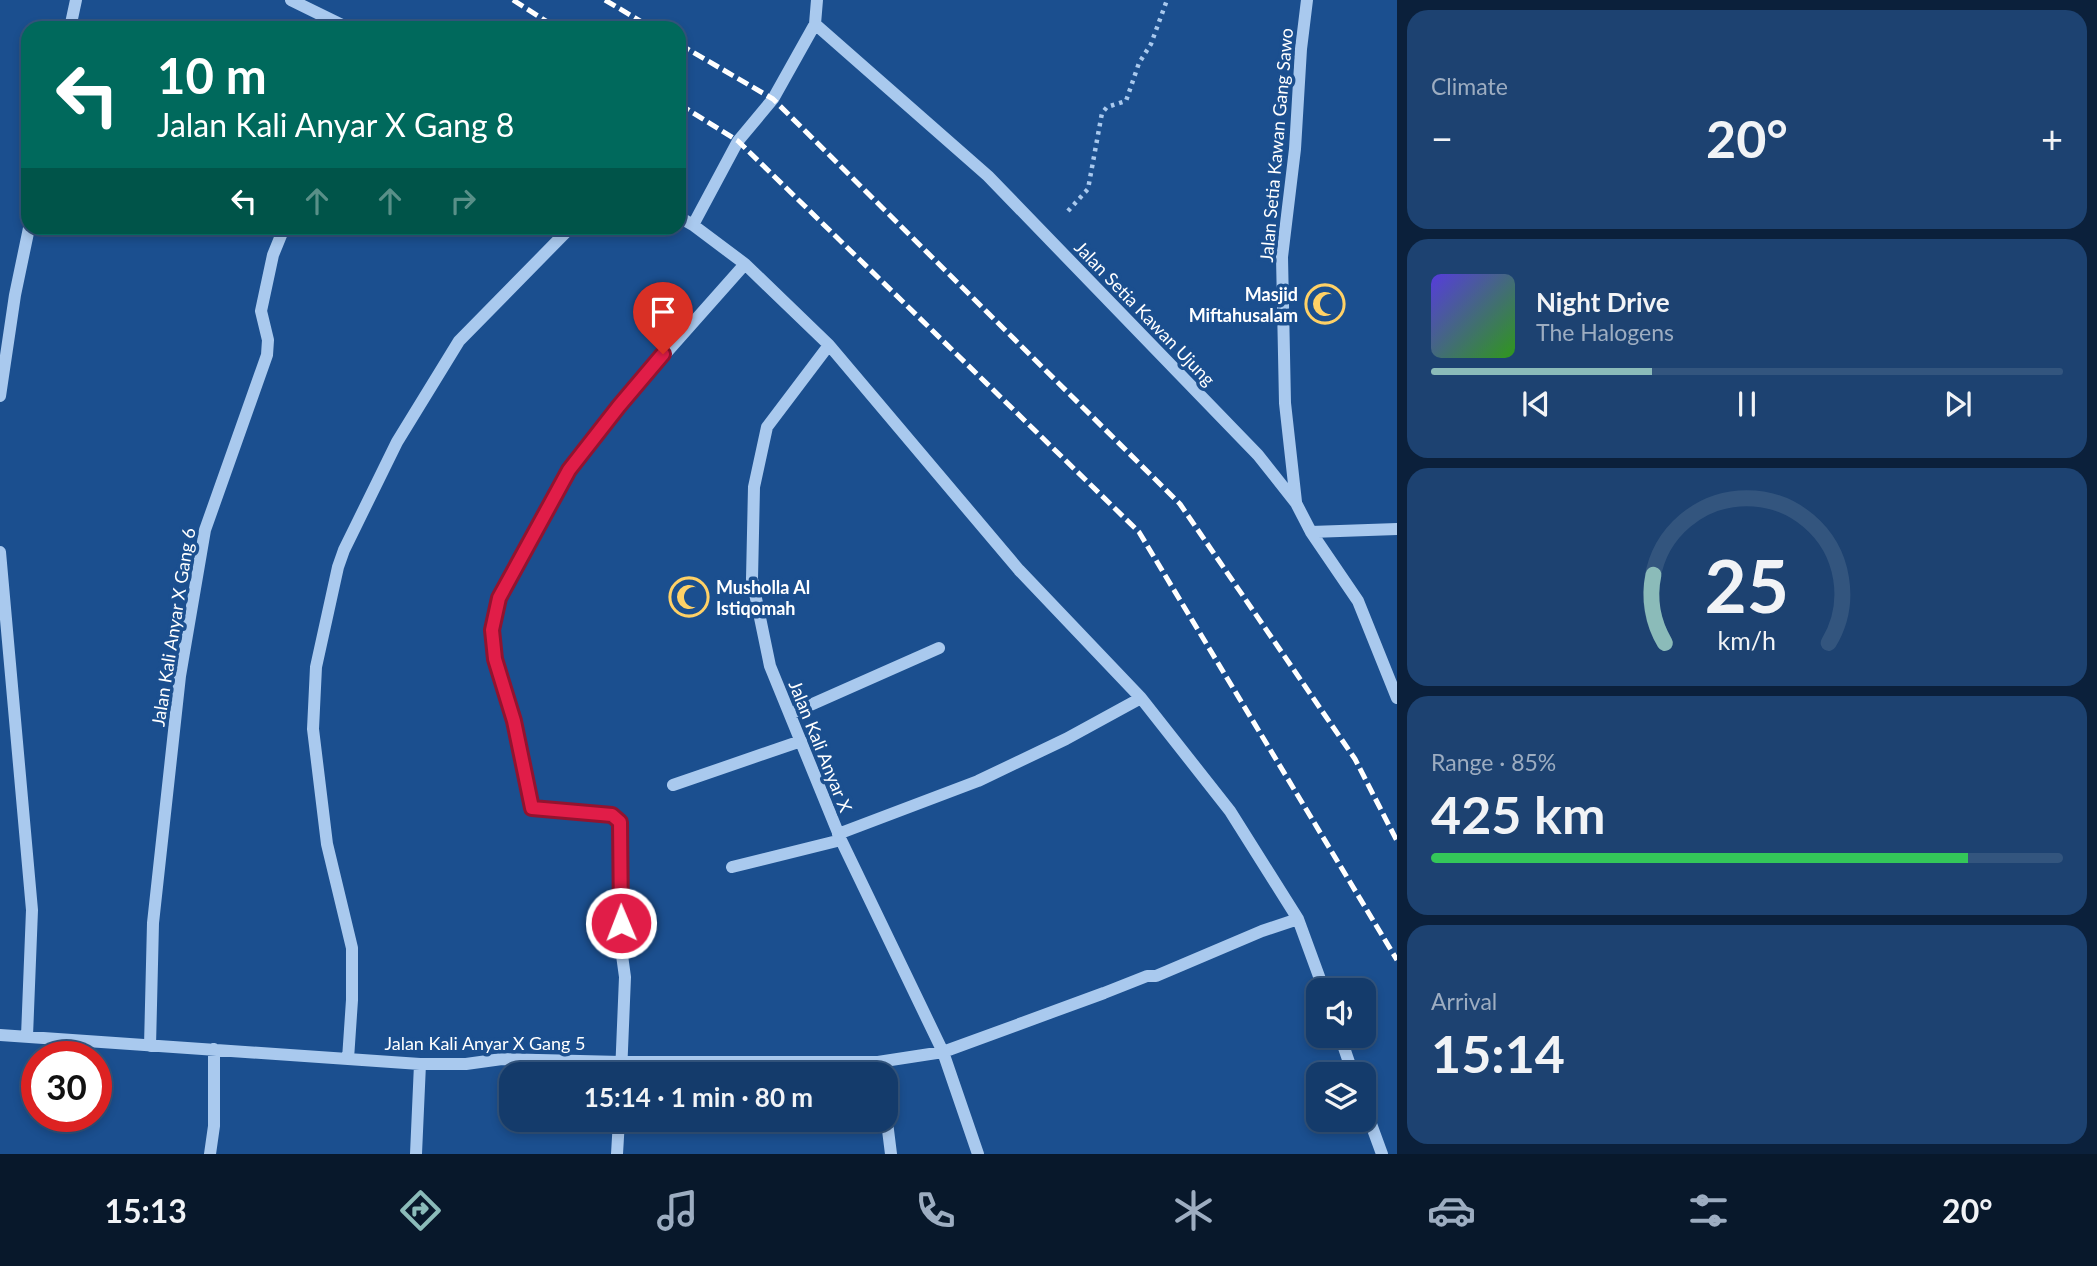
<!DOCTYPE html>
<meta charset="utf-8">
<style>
:root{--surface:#143b6b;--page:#1d4271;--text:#f1f3f6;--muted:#9dadc1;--line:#33557e;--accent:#8bbbb9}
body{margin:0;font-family:Lato,sans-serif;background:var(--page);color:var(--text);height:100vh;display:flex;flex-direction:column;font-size:26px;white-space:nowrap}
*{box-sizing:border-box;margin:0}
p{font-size:23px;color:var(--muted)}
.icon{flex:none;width:38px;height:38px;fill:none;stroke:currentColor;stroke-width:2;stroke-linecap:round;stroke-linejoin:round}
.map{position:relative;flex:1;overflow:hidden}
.side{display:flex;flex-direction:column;gap:10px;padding:10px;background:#0b203b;width:700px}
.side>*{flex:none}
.hud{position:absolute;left:21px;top:21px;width:665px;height:214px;border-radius:21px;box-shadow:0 4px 10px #0003,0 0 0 2px var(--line);background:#00695c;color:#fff;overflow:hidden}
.controls{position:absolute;left:1306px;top:978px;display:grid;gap:14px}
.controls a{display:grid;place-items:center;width:70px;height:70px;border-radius:14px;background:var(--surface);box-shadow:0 4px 10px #0003,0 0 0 2px var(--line);font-size:35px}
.speed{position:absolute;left:21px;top:1041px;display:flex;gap:14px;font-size:35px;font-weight:700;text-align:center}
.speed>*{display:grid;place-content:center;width:91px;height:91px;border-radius:50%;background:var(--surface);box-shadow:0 4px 10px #0003,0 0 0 2px var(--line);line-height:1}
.speed .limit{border:10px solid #d22;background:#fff;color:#111}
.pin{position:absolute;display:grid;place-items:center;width:60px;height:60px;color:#fff;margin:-72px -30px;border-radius:50% 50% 50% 0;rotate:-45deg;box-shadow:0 0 7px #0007}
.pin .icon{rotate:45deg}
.me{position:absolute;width:77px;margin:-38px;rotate:359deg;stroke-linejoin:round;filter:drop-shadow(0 0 5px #0008)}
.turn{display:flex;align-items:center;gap:24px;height:147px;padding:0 21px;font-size:32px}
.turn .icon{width:91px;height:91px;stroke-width:2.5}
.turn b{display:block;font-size:49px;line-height:60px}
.lanes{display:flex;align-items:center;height:66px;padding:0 21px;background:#0003;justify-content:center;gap:35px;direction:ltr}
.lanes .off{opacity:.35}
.big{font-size:52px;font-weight:700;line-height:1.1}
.side .tile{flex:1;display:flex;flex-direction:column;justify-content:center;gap:10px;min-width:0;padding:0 24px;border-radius:21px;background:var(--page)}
.side .dial{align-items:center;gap:0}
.dial svg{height:182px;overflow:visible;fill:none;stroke:var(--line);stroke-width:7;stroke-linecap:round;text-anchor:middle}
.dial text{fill:var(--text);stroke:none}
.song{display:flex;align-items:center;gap:21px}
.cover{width:84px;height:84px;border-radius:10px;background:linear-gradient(135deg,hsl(250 70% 55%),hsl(110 70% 35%))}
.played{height:7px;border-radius:4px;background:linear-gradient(90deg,var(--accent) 35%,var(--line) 35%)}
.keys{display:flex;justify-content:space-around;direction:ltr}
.heat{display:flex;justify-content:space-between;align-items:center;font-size:38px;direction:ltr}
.charge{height:10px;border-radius:5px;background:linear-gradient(90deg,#34c759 85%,var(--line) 0)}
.trip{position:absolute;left:499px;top:1062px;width:399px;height:70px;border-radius:21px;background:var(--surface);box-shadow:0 4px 10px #0003,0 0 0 2px var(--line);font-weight:700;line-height:70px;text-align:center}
.tabs{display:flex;height:112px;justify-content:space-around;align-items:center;background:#08182b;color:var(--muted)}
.tabs .icon{width:49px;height:49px}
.tabs .on{color:var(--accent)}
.tabs b{font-size:32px;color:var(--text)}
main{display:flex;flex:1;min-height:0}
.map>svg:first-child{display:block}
</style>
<main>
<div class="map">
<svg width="1397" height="1154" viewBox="0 0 1397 1154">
<rect width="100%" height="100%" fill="#1b4f8f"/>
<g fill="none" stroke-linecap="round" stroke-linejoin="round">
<path stroke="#a9c9ee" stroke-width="4.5" stroke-dasharray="3.5 5" stroke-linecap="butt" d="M 1068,211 L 1088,189 L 1102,113 L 1107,107 L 1126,101 L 1139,63 L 1151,44 L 1167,0"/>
<path stroke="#a9c9ee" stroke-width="12" d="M 291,0 L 348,28
M 815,24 L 988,176 L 1258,455 L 1296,503 L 1311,532 L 1358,601 L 1397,698
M 70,28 L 76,0
M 679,217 L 693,225 L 745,264 L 829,345 L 1019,570 L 1141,698 L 1230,811 L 1298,919 L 1324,990
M 693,225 L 738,141 L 773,99 L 815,24 L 817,0
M 829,345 L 767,427 L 754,487 L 752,579 L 770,666 L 841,840 L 943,1052 L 978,1154
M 0,396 L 15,295 L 29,228
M 1296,502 L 1285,403 L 1282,257 L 1295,149 L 1301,49 L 1307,0
M 1311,532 L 1397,529
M 0,552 L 32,910 L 27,1036
M 790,714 L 939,648
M 673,785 L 801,741
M 838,834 L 978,781 L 1066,739 L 1141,698
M 732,867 L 841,840
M 0,1035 L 420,1064 L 466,1064 L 502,1059 L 621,1062 L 878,1062 L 943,1052 L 1104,993 L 1147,976 L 1156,976 L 1262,931 L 1298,919
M 1340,1036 L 1353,1074
M 150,1046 L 153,923 L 180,676 L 205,530 L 267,355 L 268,340 L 261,311 L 273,255 L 284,228
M 348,1059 L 352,1000 L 352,948 L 327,844 L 313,729 L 316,667 L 338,567 L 344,550 L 397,442 L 459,341 L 570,228
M 621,1074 L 625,977 L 621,948 L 620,822 L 612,815 L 532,808 L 514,721 L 495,659 L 492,630 L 499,598 L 569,470 L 619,406 L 745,264
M 1363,1102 L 1382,1154
M 886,1114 L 891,1154
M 210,1154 L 214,1126 L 214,1049
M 416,1154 L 420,1064
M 617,1154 L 619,1120"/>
<path stroke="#fff" stroke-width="5" stroke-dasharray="12 5" stroke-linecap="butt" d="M 513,0 L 557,28
M 605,0 L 652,28
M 679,44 L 773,99 L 1180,504 L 1355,759 L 1397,841
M 679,104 L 738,141 L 1139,532 L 1397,960"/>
</g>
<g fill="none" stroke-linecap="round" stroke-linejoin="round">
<g stroke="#92132f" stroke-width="18">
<path id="route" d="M 621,923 L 620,822 L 612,815 L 532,808 L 514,721 L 495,659 L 492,630 L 499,598 L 569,470 L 619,406 L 663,354"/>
</g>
<use href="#route" stroke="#e11d48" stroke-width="12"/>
</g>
<defs>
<g id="mosque-ring" transform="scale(2.0125)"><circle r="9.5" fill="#1b4f8f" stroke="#ffd166" stroke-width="1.5"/><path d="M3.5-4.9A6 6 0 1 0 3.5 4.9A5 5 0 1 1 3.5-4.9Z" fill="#ffd166"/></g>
</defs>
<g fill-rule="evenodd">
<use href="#mosque-ring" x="1325" y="304"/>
<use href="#mosque-ring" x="689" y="597"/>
</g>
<g text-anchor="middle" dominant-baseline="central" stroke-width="7" stroke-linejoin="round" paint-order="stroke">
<g font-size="18" fill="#fff" stroke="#1b4f8f">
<text transform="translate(1276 145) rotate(-85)">Jalan Setia Kawan Gang Sawo</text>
<text transform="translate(1145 313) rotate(46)">Jalan Setia Kawan Ujung</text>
<text transform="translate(173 627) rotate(-81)">Jalan Kali Anyar X Gang 6</text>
<text transform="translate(821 746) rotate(68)">Jalan Kali Anyar X</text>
<text x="485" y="1043">Jalan Kali Anyar X Gang 5</text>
</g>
<g font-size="18" font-weight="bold" fill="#fff" stroke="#1b4f8f" text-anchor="end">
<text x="1298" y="294">Masjid<tspan x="1298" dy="21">Miftahusalam</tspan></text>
<text x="716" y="587" text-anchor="start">Musholla Al<tspan x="716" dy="21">Istiqomah</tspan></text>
</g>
</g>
</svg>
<div class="controls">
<a><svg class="icon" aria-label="sound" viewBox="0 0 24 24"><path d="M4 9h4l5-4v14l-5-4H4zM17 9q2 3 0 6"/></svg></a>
<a><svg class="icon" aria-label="layers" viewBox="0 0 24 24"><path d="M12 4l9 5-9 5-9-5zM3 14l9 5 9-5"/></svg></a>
</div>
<div class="speed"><div class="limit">30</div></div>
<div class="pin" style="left:663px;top:354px;background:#d93025"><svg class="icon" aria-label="arrive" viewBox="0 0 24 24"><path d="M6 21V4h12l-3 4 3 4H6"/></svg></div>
<svg class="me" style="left:621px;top:923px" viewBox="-20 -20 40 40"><circle r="17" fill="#e11d48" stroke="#fff" stroke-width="3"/><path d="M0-11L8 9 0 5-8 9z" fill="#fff"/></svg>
<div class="trip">15:14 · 1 min · 80 m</div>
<div class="hud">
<div class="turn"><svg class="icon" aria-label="left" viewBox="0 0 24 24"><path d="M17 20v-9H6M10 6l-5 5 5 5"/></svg><div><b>10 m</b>Jalan Kali Anyar X Gang 8</div></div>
<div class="lanes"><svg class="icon" aria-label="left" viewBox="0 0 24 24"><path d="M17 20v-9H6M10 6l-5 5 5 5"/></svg><svg class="icon off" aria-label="ahead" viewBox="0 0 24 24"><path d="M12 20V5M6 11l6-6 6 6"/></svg><svg class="icon off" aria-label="ahead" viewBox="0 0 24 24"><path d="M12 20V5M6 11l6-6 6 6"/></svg><svg class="icon off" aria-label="right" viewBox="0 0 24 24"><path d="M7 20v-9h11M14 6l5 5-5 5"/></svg></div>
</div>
</div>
<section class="side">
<div class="tile"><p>Climate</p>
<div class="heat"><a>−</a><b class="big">20°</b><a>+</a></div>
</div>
<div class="tile">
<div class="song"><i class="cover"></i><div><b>Night Drive</b><p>The Halogens</p></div></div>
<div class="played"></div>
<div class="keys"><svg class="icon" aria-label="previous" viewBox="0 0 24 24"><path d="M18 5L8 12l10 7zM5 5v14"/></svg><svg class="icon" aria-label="pause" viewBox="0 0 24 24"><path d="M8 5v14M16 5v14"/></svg><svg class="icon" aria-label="next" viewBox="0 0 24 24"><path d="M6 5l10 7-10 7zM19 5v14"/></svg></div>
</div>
<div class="tile dial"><svg viewBox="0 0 100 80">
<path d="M14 69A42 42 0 1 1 86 69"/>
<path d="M14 69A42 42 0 0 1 9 39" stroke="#8bbbb9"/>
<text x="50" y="56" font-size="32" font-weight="700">25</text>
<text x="50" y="72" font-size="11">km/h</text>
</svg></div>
<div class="tile"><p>Range · 85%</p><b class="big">425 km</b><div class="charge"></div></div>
<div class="tile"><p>Arrival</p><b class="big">15:14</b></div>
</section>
</main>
<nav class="tabs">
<b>15:13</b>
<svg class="icon on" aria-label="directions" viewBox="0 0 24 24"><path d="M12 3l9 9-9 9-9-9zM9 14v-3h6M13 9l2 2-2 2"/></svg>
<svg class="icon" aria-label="music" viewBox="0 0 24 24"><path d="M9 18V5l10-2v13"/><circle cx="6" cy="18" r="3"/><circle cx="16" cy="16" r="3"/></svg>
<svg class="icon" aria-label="phone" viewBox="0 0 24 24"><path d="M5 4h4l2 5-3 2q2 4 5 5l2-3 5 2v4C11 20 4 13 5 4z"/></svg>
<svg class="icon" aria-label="climate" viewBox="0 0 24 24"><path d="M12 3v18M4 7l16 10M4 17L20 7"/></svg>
<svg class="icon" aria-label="car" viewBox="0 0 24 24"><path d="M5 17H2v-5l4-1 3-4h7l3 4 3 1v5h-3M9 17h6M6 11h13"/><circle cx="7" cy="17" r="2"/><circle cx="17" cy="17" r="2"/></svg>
<svg class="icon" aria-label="filters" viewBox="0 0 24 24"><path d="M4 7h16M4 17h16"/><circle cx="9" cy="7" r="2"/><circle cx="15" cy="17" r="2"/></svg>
<b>20°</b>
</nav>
